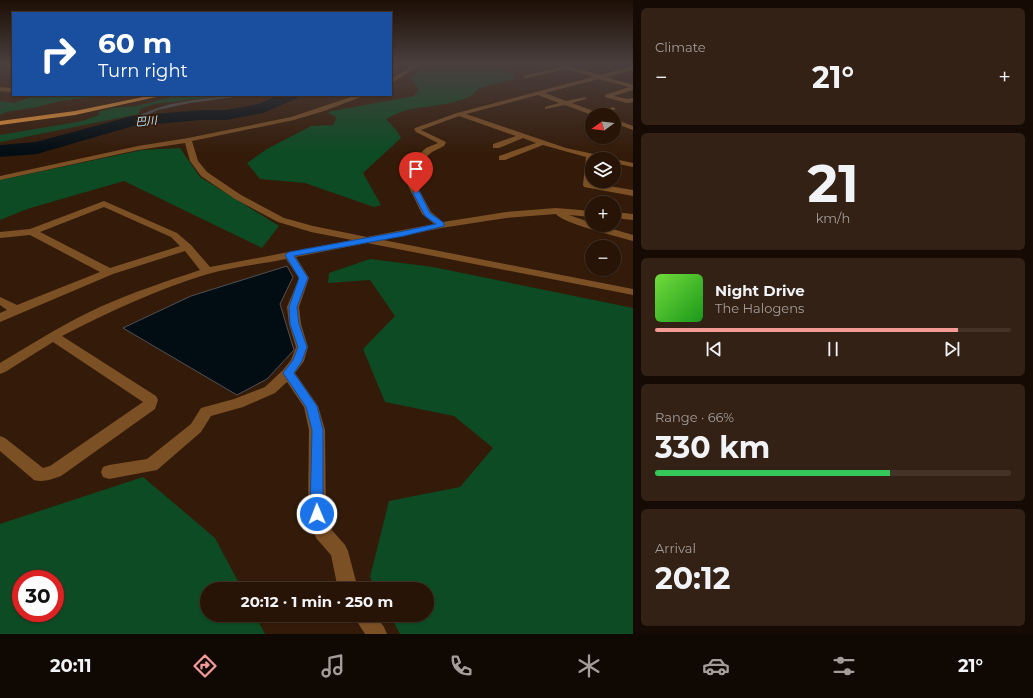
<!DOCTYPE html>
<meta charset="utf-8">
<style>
:root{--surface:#271407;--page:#332115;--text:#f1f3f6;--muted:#a49e9b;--line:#433328;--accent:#f59b97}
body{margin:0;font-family:Montserrat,"Noto Sans JP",sans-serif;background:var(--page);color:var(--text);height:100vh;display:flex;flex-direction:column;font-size:15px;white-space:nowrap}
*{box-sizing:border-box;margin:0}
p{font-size:13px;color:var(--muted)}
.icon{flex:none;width:22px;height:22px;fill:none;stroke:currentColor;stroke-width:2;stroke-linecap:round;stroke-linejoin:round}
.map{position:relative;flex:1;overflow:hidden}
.drawer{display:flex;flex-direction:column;gap:8px;padding:8px;background:#150b04;width:400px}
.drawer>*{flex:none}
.hud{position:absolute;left:12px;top:12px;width:380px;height:84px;border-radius:0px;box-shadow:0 1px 3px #0004,0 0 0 1px var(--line);background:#1a4fa0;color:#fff;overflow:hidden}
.needle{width:26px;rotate:255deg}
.controls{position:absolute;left:585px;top:108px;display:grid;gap:8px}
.controls a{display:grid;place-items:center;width:36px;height:36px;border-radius:50%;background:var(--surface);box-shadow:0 1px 3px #0004,0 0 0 1px var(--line);font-size:20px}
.speed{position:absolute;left:12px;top:570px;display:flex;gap:8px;font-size:20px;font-weight:700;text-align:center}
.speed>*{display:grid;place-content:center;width:52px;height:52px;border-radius:50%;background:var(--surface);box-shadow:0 1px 3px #0004,0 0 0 1px var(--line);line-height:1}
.speed .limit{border:6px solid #d22;background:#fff;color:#111}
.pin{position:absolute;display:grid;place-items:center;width:34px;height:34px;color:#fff;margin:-41px -17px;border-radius:50% 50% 50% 0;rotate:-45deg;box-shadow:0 0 4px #0007}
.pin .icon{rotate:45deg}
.me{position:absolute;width:44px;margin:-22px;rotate:359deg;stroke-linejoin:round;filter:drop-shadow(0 0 3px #0008)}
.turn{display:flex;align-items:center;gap:14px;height:84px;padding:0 20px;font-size:18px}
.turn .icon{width:52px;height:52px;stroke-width:2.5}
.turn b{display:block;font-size:28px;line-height:34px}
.big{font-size:30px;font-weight:700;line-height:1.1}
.drawer .tile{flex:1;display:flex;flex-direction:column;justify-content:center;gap:6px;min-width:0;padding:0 14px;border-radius:6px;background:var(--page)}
.drawer .dial{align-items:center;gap:0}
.dial b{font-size:52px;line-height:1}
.song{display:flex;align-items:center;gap:12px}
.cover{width:48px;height:48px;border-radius:6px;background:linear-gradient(135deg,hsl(100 70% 55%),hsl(120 70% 35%))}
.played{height:4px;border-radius:2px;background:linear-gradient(90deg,var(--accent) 85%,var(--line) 85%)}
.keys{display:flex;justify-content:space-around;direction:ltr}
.heat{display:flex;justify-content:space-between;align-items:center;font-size:22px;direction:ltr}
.charge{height:6px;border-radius:3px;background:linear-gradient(90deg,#34c759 66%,var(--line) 0)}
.trip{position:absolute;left:200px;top:582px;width:234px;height:40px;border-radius:20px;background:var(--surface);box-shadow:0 1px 3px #0004,0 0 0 1px var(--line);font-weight:700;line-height:40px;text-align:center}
.tabs{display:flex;height:64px;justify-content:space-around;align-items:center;background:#100803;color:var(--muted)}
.tabs .icon{width:28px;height:28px}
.tabs .active{color:var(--accent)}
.tabs b{font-size:18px;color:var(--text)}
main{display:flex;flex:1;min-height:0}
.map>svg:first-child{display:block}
</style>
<main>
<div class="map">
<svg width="633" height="634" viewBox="0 0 633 634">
<rect width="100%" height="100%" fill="#341b09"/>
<path fill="#0c4b24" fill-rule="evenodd" d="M 430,64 L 515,64 L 498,68 L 512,74 L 514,79 L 479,88 C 468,105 430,105 412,109 C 403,110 394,115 386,119 L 397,131 L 401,138 L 363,173 L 381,205 L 374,207 L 305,183 L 260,179 L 247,163 L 267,149 L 311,126 L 334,125 L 336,117 L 327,112 L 414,96 L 419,89 L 410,78 Z
M 37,95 L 113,95 L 60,101 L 37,107 L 6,112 L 0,115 L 0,101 L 14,103 Z
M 179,95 L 230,95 L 154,104 L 140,109 L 139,114 L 0,142 L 0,135 L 82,121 L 99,115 L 98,112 L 113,108 L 137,106 Z
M 180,148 L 200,177 L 279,226 L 262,248 L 124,181 L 27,209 L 0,220 L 0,180 L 142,150 Z
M 370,259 L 433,267 L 633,308 L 633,634 L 400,634 L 390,615 L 427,615 L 427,589 L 376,589 L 370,577 L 389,501 L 460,487 L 493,448 L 454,416 L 385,402 L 363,349 L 395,316 L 370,280 L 328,283 L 329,273 Z
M 143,477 L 215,538 L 242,589 L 207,589 L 207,615 L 255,615 L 265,634 L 0,634 L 0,524 ZM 21,579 L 55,579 L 55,613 L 21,613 Z"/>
<path fill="#020d13" stroke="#4e5153" d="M 287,266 L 293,277 L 280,304 L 294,350 L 267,379 L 237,395 L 123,328 L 191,296 Z"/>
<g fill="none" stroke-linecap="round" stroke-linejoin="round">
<path fill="#4e5153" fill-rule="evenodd" d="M 240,95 L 248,95 L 190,103 L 158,110 L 133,122 L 130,121 C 162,100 204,99 240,95 Z"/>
<path fill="#020d13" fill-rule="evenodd" d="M 279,95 L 300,95 L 298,98 L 263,113 L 226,120 L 200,120 L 133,126 L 37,154 L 0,157 L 0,145 L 36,142 L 132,116 L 200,110 L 226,110 L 259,104 Z"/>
<path fill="#7c5025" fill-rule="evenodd" d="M 415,64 L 422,64 L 391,83 L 391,79 Z
M 554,64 L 563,64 L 600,75 L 633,66 L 633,70 L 606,77 L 633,85 L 633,90 L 614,96 L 627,99 L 633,98 L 633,102 L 627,103 L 605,97 L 605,95 L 629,87 L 599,79 L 545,93 L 566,101 L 586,97 L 586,99 L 572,103 L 596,112 L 613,107 L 616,109 L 601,115 L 592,115 L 565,105 L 545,109 L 545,107 L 559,103 L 538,95 L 466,114 L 566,148 L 607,157 L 608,159 L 592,159 L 591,183 L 633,190 L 633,196 L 584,187 L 583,185 L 586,157 L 543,145 L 505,160 L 499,160 L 499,156 L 536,143 L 523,138 L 499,148 L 493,148 L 493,144 L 516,136 L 459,116 L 421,130 L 446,142 L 444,146 L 432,152 L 409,171 L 431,212 L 443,222 L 506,212 L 556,208 L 592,211 L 592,217 L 569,215 L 592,223 L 592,225 L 599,225 L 633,235 L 633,241 C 619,237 562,223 556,214 L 506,218 L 441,228 L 383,240 L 633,289 L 633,295 L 367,243 L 296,257 L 309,278 L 299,307 L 301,324 L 308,347 L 304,361 L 295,373 L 318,406 L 325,430 L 326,514 L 330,528 L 345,545 L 348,551 L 358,589 L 338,589 L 331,555 L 316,538 L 308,514 L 309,430 L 304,407 L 287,382 L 275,393 L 243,407 L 211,416 L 201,432 L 157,470 L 109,479 L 103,477 L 101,472 L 103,467 L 109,465 L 147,459 L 191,424 L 201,408 L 234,399 L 265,387 L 283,370 L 291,360 L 296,347 L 289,324 L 287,307 L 299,278 L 286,259 C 261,264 233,267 208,274 C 157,289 109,312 62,336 L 156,396 L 158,400 L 155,409 L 61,476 C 52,479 43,483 34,480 L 0,451 L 0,436 L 5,438 L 43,468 L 50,466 L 143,402 L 53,342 L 5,372 L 0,374 L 0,363 C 33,343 67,322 102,306 C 134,292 167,281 200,270 L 185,251 L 113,274 L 0,322 L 0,313 L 7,310 L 0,305 L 0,297 L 17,305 L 100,272 L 30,235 L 0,238 L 0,232 L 30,229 L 104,201 L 177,233 L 191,245 L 210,267 L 352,240 L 311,232 L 278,222 L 235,199 L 201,176 L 190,161 L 185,143 L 138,150 L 0,180 L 0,176 L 138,146 L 188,138 L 291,117 L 357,95 L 366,95 L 324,111 L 294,120 L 192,141 L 198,161 L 207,172 L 241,195 L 284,218 L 313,226 L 367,237 L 434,224 L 422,214 L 401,171 L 426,148 L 438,143 L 416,132 L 414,129 L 415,128 L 457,113 L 593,77 L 567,69 L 526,78 L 523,76 L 561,67 ZM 104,207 L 171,237 L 180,246 L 110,268 L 40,232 Z
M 0,87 L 13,88 L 13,92 L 0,91 Z
M 614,119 L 633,126 L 633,130 L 614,123 Z
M 613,159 L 614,159 L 633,163 L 633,167 L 614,163 L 614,159 Z
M 614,212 L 633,214 L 633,220 L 614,218 Z
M 353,615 L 375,615 L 384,627 L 387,634 L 365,634 Z"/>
<path fill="#ea9438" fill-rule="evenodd" d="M 153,95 L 165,95 L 75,115 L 0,125 L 0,121 L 75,111 Z"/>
</g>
<linearGradient id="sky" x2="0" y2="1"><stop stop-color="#1d0f05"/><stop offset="0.42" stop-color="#4a3f3e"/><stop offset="1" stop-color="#4a3f3e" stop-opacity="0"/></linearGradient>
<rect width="633" height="153" fill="url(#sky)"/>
<path fill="#1a73e8" stroke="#114b97" d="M 414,191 L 419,191 L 430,213 L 444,223 L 444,226 L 404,236 L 294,256 L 308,278 L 297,307 L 299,324 L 307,347 L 302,361 L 294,373 L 317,406 L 323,430 L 323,514 L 321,518 L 317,519 L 312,518 L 310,514 L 312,430 L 306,407 L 283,373 L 293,360 L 298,347 L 290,324 L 289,307 L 299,278 L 285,255 L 289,252 L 404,231 L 436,224 L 425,216 L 413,193 Z"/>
<g text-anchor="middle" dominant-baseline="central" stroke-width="3.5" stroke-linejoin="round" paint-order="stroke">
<g font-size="11" font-style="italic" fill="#b4e8fe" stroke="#341b09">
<text transform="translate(146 121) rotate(-5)">巴川</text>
</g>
</g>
</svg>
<div class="controls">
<a><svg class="needle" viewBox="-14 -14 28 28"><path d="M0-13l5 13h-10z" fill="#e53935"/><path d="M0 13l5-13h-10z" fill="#a49e9b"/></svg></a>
<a><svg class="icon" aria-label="layers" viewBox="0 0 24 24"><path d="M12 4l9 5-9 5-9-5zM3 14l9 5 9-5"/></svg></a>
<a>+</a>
<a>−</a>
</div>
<div class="speed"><div class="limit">30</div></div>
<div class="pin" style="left:416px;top:193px;background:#d93025"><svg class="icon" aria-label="arrive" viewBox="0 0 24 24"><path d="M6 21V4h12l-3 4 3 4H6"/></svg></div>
<svg class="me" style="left:317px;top:514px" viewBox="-20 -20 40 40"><circle r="17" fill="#1a73e8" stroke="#fff" stroke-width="3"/><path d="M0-11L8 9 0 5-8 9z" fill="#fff"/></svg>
<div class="trip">20:12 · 1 min · 250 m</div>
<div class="hud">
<div class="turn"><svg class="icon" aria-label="right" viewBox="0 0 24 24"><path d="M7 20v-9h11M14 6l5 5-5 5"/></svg><div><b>60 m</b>Turn right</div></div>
</div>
</div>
<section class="drawer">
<div class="tile"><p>Climate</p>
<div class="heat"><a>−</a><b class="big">21°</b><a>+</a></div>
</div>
<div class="tile dial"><b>21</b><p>km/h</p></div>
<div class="tile">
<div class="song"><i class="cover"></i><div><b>Night Drive</b><p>The Halogens</p></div></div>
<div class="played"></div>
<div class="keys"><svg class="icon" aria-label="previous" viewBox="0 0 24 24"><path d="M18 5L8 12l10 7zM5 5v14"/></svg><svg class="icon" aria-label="pause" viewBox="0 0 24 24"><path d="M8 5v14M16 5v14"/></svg><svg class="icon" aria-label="next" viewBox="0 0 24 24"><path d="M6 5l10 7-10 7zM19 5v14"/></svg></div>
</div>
<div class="tile"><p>Range · 66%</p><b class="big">330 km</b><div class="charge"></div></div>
<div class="tile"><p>Arrival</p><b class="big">20:12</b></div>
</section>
</main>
<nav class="tabs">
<b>20:11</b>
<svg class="icon active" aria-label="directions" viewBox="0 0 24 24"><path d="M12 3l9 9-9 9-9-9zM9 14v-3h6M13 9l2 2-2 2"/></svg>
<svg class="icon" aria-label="music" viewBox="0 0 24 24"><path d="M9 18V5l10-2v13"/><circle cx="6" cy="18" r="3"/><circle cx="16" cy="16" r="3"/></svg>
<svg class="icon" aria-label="phone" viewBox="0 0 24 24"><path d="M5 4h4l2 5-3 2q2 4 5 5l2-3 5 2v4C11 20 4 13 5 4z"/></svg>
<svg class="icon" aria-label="climate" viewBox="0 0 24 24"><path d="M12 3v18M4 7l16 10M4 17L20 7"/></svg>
<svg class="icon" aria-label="car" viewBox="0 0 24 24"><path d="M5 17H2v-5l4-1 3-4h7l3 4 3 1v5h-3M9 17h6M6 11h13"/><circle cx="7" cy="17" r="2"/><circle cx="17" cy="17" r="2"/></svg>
<svg class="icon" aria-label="filters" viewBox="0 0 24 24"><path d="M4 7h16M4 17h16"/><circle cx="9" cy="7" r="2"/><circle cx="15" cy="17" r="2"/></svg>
<b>21°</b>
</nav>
